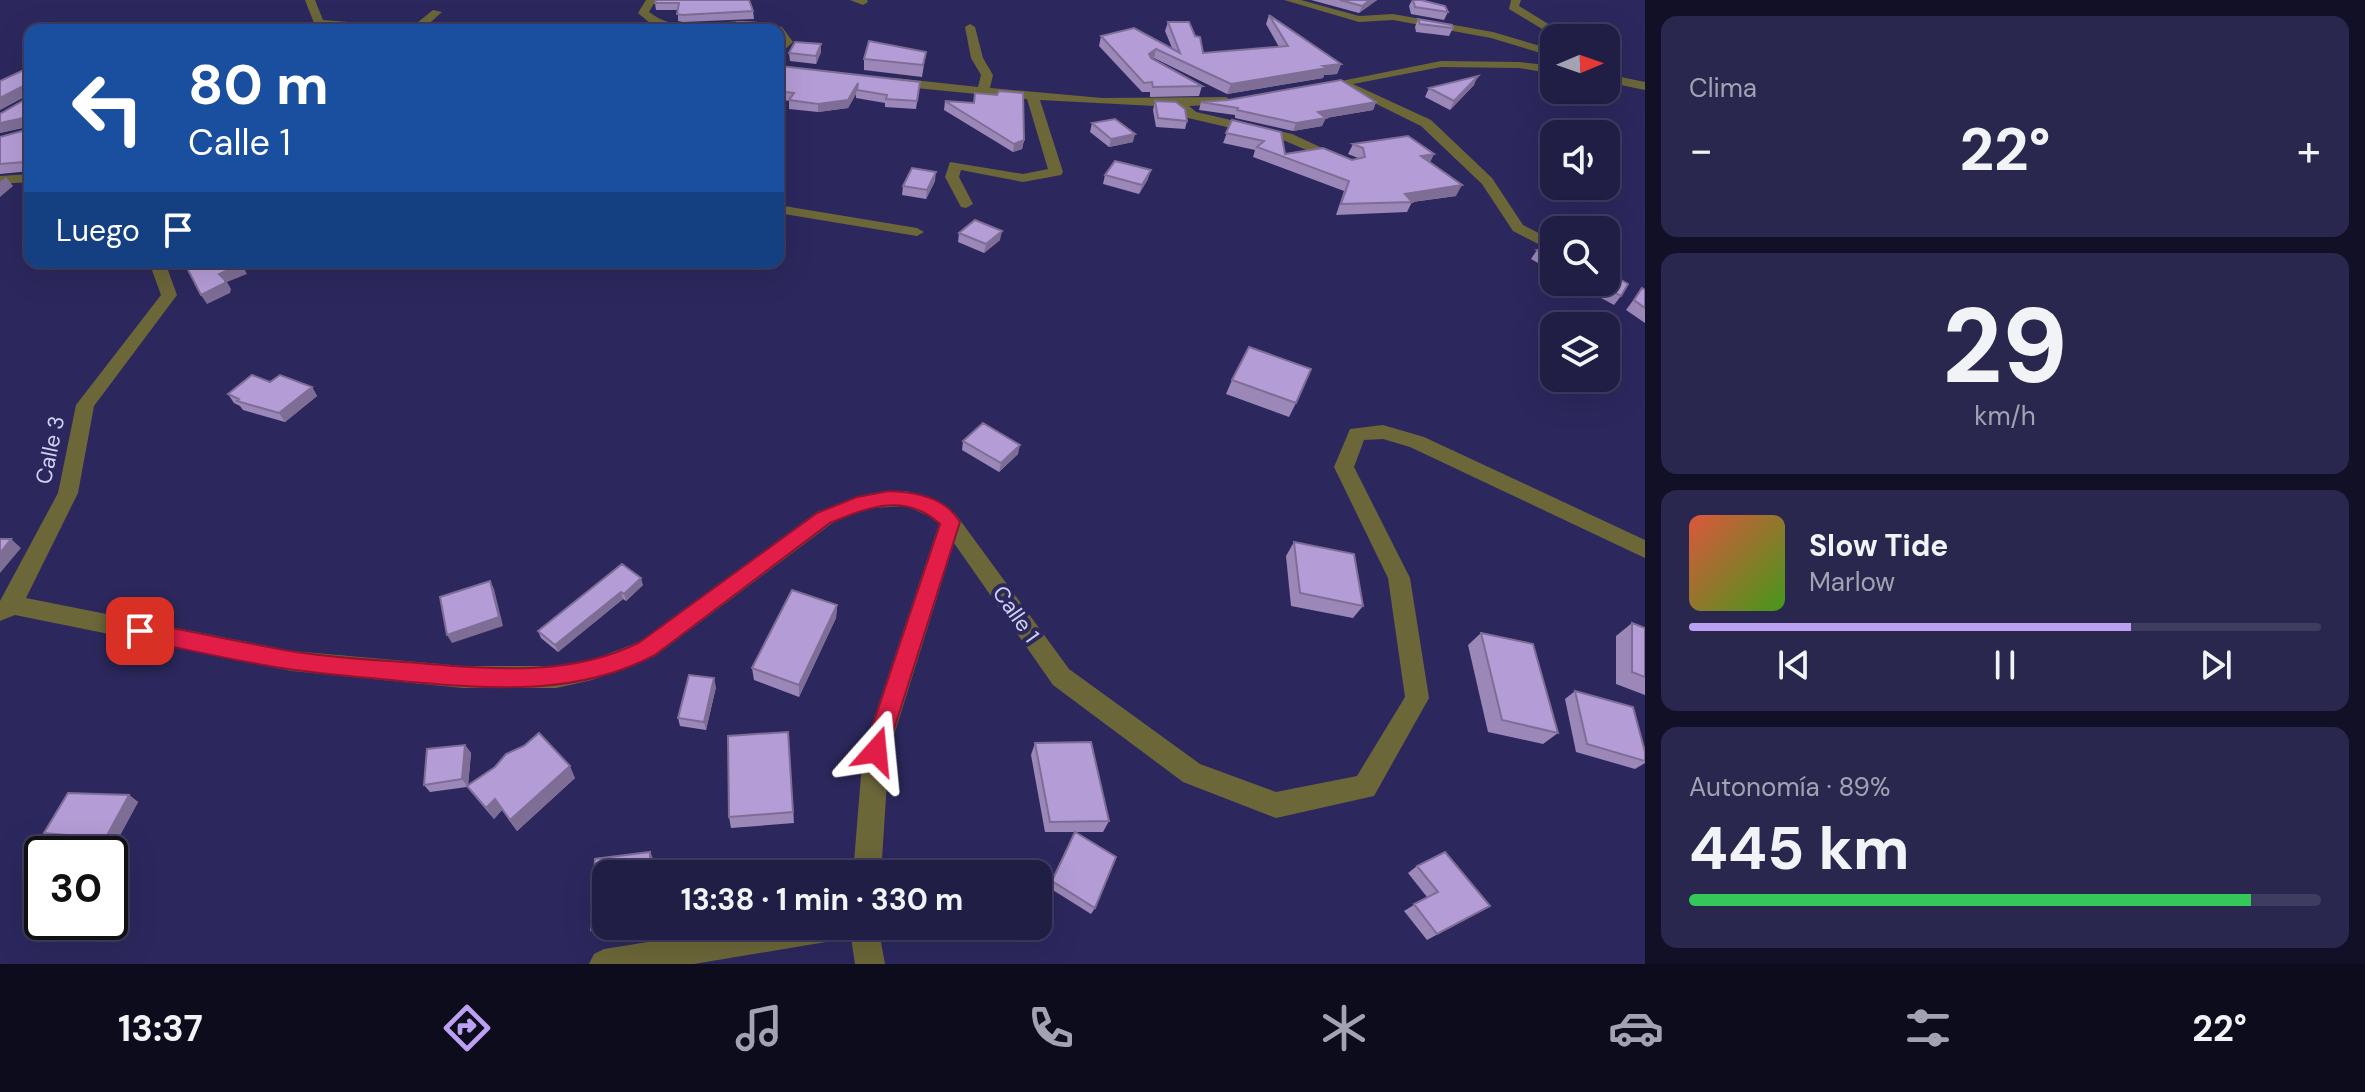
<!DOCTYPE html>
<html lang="es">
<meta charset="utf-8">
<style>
:root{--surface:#211e46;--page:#29274d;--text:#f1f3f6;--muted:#a2a2b3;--line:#3e3c5f;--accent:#bca0f2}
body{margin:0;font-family:"DM Sans",sans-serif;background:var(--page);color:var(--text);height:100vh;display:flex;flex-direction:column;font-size:30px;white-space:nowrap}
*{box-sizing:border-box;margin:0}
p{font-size:26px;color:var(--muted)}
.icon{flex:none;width:44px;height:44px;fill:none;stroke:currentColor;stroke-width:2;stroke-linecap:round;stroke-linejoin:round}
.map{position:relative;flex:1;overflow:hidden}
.drawer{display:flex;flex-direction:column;gap:16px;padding:16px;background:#121026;width:720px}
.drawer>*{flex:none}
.guide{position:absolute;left:24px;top:24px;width:760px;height:244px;border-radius:16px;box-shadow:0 8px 32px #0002,0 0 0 2px var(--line);background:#1a4fa0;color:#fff;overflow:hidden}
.needle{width:52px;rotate:88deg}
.fabs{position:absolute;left:1540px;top:24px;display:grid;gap:16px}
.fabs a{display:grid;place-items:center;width:80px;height:80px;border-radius:16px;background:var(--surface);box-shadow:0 8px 32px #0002,0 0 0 2px var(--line);font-size:40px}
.speed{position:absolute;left:24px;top:836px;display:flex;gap:16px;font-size:40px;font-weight:700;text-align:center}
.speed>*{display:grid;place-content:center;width:104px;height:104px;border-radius:50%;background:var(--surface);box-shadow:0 8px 32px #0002,0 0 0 2px var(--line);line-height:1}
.speed .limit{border:4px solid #111;border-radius:12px;background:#fff;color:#111}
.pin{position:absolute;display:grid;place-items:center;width:68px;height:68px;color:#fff;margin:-34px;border-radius:16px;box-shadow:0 4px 12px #0006}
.me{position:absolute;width:88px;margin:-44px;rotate:18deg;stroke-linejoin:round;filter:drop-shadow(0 0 6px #0008)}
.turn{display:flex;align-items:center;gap:28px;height:168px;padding:0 32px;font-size:36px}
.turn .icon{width:104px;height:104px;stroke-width:2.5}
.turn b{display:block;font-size:56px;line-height:68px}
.then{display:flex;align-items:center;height:76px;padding:0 32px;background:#0003;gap:16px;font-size:30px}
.big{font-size:60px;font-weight:700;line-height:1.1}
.drawer .tile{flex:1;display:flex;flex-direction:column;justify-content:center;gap:12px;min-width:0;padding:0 28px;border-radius:16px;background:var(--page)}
.drawer .dial{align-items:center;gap:0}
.dial b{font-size:104px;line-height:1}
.song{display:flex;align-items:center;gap:24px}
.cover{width:96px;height:96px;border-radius:12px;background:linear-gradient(135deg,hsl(10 70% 55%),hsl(100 70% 35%))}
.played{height:8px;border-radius:4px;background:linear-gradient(90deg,var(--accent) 70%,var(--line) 70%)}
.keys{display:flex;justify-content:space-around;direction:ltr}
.heat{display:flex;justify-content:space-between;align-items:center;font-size:44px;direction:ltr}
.charge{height:12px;border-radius:6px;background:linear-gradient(90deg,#34c759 89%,var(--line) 0)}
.trip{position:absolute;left:592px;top:860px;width:460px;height:80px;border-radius:16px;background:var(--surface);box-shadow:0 8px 32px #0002,0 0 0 2px var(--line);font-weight:700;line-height:80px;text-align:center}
.tab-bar{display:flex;height:128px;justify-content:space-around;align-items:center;background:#0d0c1c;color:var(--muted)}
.tab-bar .icon{width:56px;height:56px}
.tab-bar .on{color:var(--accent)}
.tab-bar b{font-size:36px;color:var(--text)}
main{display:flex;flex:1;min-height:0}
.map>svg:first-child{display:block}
</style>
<main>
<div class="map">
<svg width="1645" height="964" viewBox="0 0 1645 964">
<rect width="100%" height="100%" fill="#2c285e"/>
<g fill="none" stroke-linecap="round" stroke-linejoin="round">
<path fill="#6c6739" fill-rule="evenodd" d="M 305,0 L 315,0 L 323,20 L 412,27 L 433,10 L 442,12 L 422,30 L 319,26 L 314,23 Z
M 646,0 L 656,0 L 649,12 C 678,34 710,22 743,21 C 757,21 769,24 782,27 L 793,42 L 778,56 L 781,42 L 778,30 L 753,27 L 664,29 L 651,24 L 638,13 Z
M 850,0 L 867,0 L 868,2 L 863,5 Z
M 1284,0 L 1301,0 L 1359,16 L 1393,14 L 1493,32 L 1554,50 L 1554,57 L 1491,38 L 1393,20 L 1359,22 Z
M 1511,0 L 1521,0 L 1519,6 L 1571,38 L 1557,38 L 1509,9 Z
M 970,24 L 975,27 L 983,58 L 993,75 L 990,88 L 1102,98 L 1226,97 L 1232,101 L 1230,104 L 1189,106 L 1196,112 L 1292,134 L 1346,159 L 1334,162 L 1283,140 L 1188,118 L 1174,107 L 1040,100 L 1063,172 L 1061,175 L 1023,182 L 961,170 L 959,177 L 973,204 L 966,208 L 961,207 L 945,177 L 950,162 L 1023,174 L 1048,169 L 1027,99 L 895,86 L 889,82 L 895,78 L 978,87 L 981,75 L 971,58 L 965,27 Z
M 1441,61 L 1519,62 L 1554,66 L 1554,74 L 1519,68 L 1441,67 L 1353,84 L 1431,120 L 1492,178 L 1523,225 L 1554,241 L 1554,252 L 1513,231 L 1482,184 L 1421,126 L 1340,86 L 1317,91 L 1311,87 Z
M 1606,74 L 1645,82 L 1645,90 L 1606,82 Z
M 30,174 L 30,182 L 0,184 L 0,176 Z
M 778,205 L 917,228 L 924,232 L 917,236 L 778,213 Z
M 149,262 L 165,262 L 177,295 L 94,406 L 78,493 L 26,598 L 292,651 L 463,666 L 556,666 L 592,660 L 639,642 L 817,512 L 872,493 L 906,491 L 929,497 L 957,516 L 1069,669 L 1200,764 L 1276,792 L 1357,776 L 1405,697 L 1388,578 L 1334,467 L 1350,429 L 1383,425 L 1424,437 L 1645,540 L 1645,558 L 1410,447 L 1383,439 L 1364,440 L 1354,467 L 1410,578 L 1429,698 L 1374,796 L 1276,818 L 1183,782 L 1053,685 L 954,543 L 889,751 L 881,874 L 853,874 L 863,751 L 939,524 L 929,516 L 906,506 L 872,508 L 847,516 L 831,524 L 655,656 L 592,680 L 556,688 L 463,688 L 292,671 L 15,615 L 0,621 L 0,601 L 58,493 L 76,405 L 161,295 Z
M 748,926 L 878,926 L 885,964 L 855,964 L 850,931 L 848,936 L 838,940 L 694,964 L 589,964 L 594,954 L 604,949 Z"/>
</g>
<path fill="#9b87b8" d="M 656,0 L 753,11 L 754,19 L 683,22 L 678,21 L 678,10 L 656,10 L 655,3 Z
M 1311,0 L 1377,0 L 1359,13 Z
M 1412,0 L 1421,0 L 1448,12 L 1444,20 L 1411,14 L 1409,6 Z
M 1269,15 L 1341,64 L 1337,74 L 1324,75 L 1323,78 L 1227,94 L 1154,58 L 1153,59 L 1202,86 L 1199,96 L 1150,97 L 1150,92 L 1142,92 L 1099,46 L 1101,36 L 1172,48 L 1165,31 L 1168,22 L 1203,53 L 1279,47 L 1266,24 Z
M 1418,19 L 1453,28 L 1449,36 L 1416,32 L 1415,27 Z
M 821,52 L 816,64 L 790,61 L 789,53 Z
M 926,52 L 922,77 L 864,70 L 864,59 Z
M 30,68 L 30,171 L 0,174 L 0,137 L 26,130 L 27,127 L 0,133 L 26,99 L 26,96 L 0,110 L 0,81 Z
M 778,70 L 920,82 L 916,109 L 885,107 L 885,103 L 856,98 L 856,94 L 848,108 L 818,112 L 789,109 L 789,101 L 778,99 Z
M 1474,85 L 1450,110 L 1425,97 L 1429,88 Z
M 997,95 L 1024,140 L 1022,149 L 1013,152 L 944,110 L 945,101 L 974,103 Z
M 1155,101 L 1187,121 L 1185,129 L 1156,127 L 1153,110 Z
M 1201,102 L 1376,102 L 1373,110 L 1325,118 L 1322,126 L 1293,131 L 1235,118 L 1235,115 L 1199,110 Z
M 1232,120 L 1285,154 L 1352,160 L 1358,158 L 1348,154 L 1353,144 L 1434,154 L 1430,162 L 1456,196 L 1412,202 L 1407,212 L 1336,215 L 1344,191 L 1253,157 L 1255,150 L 1223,143 Z
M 1092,123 L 1133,142 L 1109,147 L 1090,132 Z
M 1105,175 L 1148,179 L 1139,194 L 1103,184 Z
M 935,181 L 926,199 L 902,195 L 903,186 Z
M 959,233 L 1000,240 L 984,253 L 958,242 Z
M 1554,246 L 1554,272 L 1531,259 L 1537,250 Z
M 47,262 L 85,262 L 80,269 L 63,270 Z
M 1572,282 L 1606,282 L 1621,296 L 1614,305 Z
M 1642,288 L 1645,290 L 1645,323 L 1626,310 Z
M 1232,380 L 1296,403 L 1289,417 L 1226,394 Z
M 270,382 L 312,387 L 317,396 L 285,422 L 243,410 L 240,406 L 234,403 L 228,394 Z
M 963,441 L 1018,454 L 999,472 L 962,450 Z
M 1294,542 L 1363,606 L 1353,618 L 1291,606 L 1286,556 Z
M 622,564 L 643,585 L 626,601 L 623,599 L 558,652 L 541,638 L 538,631 Z
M 837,605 L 836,618 L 799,697 L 754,680 L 752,668 Z
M 1632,623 L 1645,628 L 1645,695 L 1616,684 L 1616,636 Z
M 1481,633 L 1558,733 L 1543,744 L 1488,732 L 1468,645 Z
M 716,687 L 706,730 L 680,726 L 678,718 Z
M 1575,691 L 1645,752 L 1645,763 L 1635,769 L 1576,752 L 1565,699 Z
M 788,732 L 794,823 L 731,828 L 729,817 Z
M 1035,743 L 1109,821 L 1103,832 L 1075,832 L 1095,908 L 1091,914 L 1048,887 L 1075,832 L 1045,832 L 1031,755 Z
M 465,745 L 471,753 L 468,786 L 575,778 L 517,831 L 502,810 L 494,819 L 467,787 L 430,792 L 424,785 Z
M 129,795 L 138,802 L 112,850 L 120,855 L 77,841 L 54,839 L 44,833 Z
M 650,852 L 653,859 L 653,874 L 606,874 L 606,926 L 653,926 L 653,928 L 595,936 L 591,930 L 595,859 Z
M 1417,866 L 1490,906 L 1427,940 L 1404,911 L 1427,897 L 1408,873 Z"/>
<path fill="#7e6e96" d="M 1370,0 L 1377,0 L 1359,13 L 1362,6 Z
M 821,44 L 821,52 L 816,64 L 816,56 Z
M 1156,49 L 1154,58 L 1146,64 L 1149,54 Z
M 1341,64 L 1337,74 L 1324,75 L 1323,78 L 1227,94 L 1231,84 L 1323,66 Z
M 1478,76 L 1474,85 L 1450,110 L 1454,101 Z
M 858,83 L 856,94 L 848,108 L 818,112 L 818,104 Z
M 25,85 L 30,93 L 0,110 L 0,98 Z
M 1376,102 L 1373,110 L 1315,120 L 1318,112 Z
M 23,118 L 29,126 L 0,133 L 0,123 Z
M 1326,118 L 1322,126 L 1293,131 L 1296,123 Z
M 1135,134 L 1133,142 L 1109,147 L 1111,139 Z
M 1024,140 L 1022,149 L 1013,152 L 1014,144 Z
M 1434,154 L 1428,164 L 1421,156 Z
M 1151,170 L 1148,179 L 1139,194 L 1142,185 Z
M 936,172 L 935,181 L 926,199 L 927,190 Z
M 6,177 L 13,186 L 0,197 L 0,182 Z
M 1462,185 L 1456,196 L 1412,202 L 1405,194 Z
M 1002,231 L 1000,240 L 984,253 L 986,244 Z
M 75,262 L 85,262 L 80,269 Z
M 242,264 L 247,274 L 227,282 L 231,289 L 230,293 L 207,304 L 201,295 L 219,274 Z
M 312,387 L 317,396 L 285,422 L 279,413 Z
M 1020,445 L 1018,454 L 999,472 L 1001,463 Z
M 11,539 L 21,548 L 0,573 L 0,553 Z
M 641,578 L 643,585 L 626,601 L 624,594 Z
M 490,581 L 494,589 L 503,626 L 452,643 L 447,635 Z
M 621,592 L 623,599 L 558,652 L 555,645 Z
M 837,605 L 836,618 L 799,697 L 799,685 Z
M 714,678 L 716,687 L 706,730 L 704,722 Z
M 465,745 L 471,753 L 468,787 L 462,779 Z
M 570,766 L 575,778 L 517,831 L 510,820 Z
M 129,795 L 138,802 L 112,850 L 120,855 L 110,869 L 110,854 L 105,854 L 99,850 Z
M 495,799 L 502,810 L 494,819 L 486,808 Z
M 650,852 L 653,859 L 653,874 L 650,874 Z"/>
<path fill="#b49dd6" stroke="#7e6e96" stroke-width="2" d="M 656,0 L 749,0 L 753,11 L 682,15 L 677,14 L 679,3 L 655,3 Z
M 1340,0 L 1370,0 L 1362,6 Z
M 1413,0 L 1421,0 L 1445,6 L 1448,12 L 1415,7 Z
M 1269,15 L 1341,64 L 1323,66 L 1327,68 L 1231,84 L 1156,49 L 1149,54 L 1151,58 L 1202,86 L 1153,87 L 1152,82 L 1144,83 L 1101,36 L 1134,28 L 1180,53 L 1168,22 L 1189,22 L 1195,36 L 1200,37 L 1203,53 L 1288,46 Z
M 1418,19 L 1452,25 L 1453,28 L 1420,24 Z
M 737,22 L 757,23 L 758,26 L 755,30 L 729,30 Z
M 869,41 L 926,52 L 923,65 L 864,59 Z
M 795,42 L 821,44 L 816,56 L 789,53 Z
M 780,66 L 920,82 L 917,101 L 886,99 L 887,95 L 857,90 L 858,83 L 848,100 L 818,104 L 789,100 L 794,93 L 778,91 L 778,70 Z
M 28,68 L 30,68 L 30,166 L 27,166 L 24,162 L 0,164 L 0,137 L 26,130 L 27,120 L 23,118 L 0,123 L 0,114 L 26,99 L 25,85 L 0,98 L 0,81 Z
M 1478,76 L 1454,101 L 1429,88 Z
M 1341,80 L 1376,102 L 1318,112 L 1326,118 L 1296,123 L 1237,110 L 1238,108 L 1201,102 L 1228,100 Z
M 999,91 L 1023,93 L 1024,140 L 1014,144 L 945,101 L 974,103 L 975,93 L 997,95 Z
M 1155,101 L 1176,102 L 1185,109 L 1187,121 L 1158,118 Z
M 1115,119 L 1135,134 L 1111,139 L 1092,123 Z
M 1232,120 L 1281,132 L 1285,154 L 1323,148 L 1352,160 L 1365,157 L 1363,148 L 1353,144 L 1408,136 L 1434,154 L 1421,156 L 1462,185 L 1405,194 L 1412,202 L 1341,204 L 1349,181 L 1257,147 L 1264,141 L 1226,133 Z
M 1115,161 L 1151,170 L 1142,185 L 1105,175 Z
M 912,168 L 936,172 L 927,190 L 903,186 Z
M 975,220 L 1002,231 L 986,244 L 959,233 Z
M 1554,246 L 1554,259 L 1537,250 Z
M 184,262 L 239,262 L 242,264 L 219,274 L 225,280 L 225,283 L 201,295 Z
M 1606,271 L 1628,284 L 1621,296 L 1596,282 L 1606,282 Z
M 1642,288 L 1645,290 L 1645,308 L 1634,300 Z
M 1249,347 L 1311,369 L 1296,403 L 1232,380 Z
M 252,375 L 270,382 L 280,375 L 312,387 L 279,413 L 237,401 L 239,399 L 228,394 Z
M 983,423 L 1020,445 L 1001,463 L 963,441 Z
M 0,539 L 11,539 L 0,553 Z
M 1294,542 L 1354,554 L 1363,606 L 1300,593 Z
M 622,564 L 641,578 L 624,594 L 621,592 L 555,645 L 538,631 Z
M 490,581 L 499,617 L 447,635 L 440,597 Z
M 792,590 L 837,605 L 799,685 L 752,668 Z
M 1632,623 L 1645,628 L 1645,677 L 1632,672 Z
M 1481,633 L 1533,644 L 1558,733 L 1502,720 Z
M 689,675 L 714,678 L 704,722 L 678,718 Z
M 1575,691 L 1633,707 L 1645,752 L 1645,761 L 1587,744 Z
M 788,732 L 793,812 L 729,817 L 728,736 Z
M 539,733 L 570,766 L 510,820 L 495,799 L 486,808 L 467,786 L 495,767 L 506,754 L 524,746 Z
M 1091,742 L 1109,821 L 1050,822 L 1035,743 Z
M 465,745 L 462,779 L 424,785 L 427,749 Z
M 68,793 L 129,795 L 99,850 L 111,849 L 107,854 L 70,854 L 80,836 L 44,833 Z
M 1075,832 L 1116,857 L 1095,908 L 1052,881 Z
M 650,852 L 650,874 L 606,874 L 606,926 L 619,926 L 591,930 L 595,859 Z
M 1445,852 L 1490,906 L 1437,934 L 1414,904 L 1438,892 L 1417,866 Z"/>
<path fill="#e11d48" stroke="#92132f" stroke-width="2" d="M 889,491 C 916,492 945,497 960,522 L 887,751 L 884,759 L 876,762 L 868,759 L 864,751 L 940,524 C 905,492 869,507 830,523 L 655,655 C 578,696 494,689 410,682 C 372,678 333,675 295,670 C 243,663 191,650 140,640 L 132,637 L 129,631 L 132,624 L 140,622 C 190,631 240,642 290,651 C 332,658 375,660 418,663 C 492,669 571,677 640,642 L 817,513 L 857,497 Z"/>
<g text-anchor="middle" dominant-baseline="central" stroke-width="8" stroke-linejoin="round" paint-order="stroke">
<g font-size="22" fill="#d0d2f4" stroke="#2c285e">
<text transform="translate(50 450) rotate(-78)">Calle 3</text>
<text transform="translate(1016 614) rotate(55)">Calle 1</text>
</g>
</g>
</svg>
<div class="fabs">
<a><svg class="needle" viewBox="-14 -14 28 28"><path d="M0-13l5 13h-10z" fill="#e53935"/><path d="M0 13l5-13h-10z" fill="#a2a2b3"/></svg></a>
<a><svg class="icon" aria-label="sound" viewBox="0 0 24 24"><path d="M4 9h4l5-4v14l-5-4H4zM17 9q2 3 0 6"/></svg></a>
<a><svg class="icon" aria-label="search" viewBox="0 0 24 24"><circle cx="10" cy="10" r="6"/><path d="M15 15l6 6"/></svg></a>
<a><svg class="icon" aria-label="layers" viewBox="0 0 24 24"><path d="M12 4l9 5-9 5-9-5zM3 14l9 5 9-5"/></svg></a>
</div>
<div class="speed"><div class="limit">30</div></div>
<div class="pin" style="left:140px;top:631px;background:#d93025"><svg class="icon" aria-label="arrive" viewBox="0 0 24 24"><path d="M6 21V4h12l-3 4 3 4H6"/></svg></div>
<svg class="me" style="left:876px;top:751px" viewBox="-20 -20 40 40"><path d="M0-17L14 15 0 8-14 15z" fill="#e11d48" stroke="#fff" stroke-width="4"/></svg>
<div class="trip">13:38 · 1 min · 330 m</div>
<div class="guide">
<div class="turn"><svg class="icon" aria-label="left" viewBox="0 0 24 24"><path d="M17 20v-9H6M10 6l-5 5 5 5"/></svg><div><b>80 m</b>Calle 1</div></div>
<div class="then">Luego<svg class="icon" aria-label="arrive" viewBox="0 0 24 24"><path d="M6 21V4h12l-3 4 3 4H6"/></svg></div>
</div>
</div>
<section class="drawer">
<div class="tile"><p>Clima</p>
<div class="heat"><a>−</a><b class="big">22°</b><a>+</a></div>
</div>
<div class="tile dial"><b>29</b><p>km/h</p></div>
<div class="tile">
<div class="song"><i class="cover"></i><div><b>Slow Tide</b><p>Marlow</p></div></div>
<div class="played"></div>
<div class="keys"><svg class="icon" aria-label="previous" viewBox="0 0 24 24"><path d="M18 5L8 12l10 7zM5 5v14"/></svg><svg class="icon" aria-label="pause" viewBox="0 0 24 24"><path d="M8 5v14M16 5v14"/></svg><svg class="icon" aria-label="next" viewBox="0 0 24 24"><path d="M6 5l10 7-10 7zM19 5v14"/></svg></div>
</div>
<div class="tile"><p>Autonomía · 89%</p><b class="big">445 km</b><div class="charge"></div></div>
</section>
</main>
<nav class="tab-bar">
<b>13:37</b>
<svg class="icon on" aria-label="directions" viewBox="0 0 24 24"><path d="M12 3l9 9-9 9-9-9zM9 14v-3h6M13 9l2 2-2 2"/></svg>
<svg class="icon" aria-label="music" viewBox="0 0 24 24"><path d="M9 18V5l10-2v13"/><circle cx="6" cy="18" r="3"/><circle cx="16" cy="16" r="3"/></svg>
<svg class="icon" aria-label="phone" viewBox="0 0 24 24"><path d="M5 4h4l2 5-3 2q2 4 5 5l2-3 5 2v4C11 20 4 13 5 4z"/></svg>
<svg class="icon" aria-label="climate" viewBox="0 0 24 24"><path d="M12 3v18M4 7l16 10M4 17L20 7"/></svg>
<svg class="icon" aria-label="car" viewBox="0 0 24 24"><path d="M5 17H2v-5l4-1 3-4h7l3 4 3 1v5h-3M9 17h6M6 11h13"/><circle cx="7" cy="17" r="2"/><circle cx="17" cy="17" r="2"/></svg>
<svg class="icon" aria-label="filters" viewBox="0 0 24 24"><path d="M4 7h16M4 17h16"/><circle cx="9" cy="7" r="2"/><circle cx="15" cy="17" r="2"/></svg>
<b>22°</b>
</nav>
